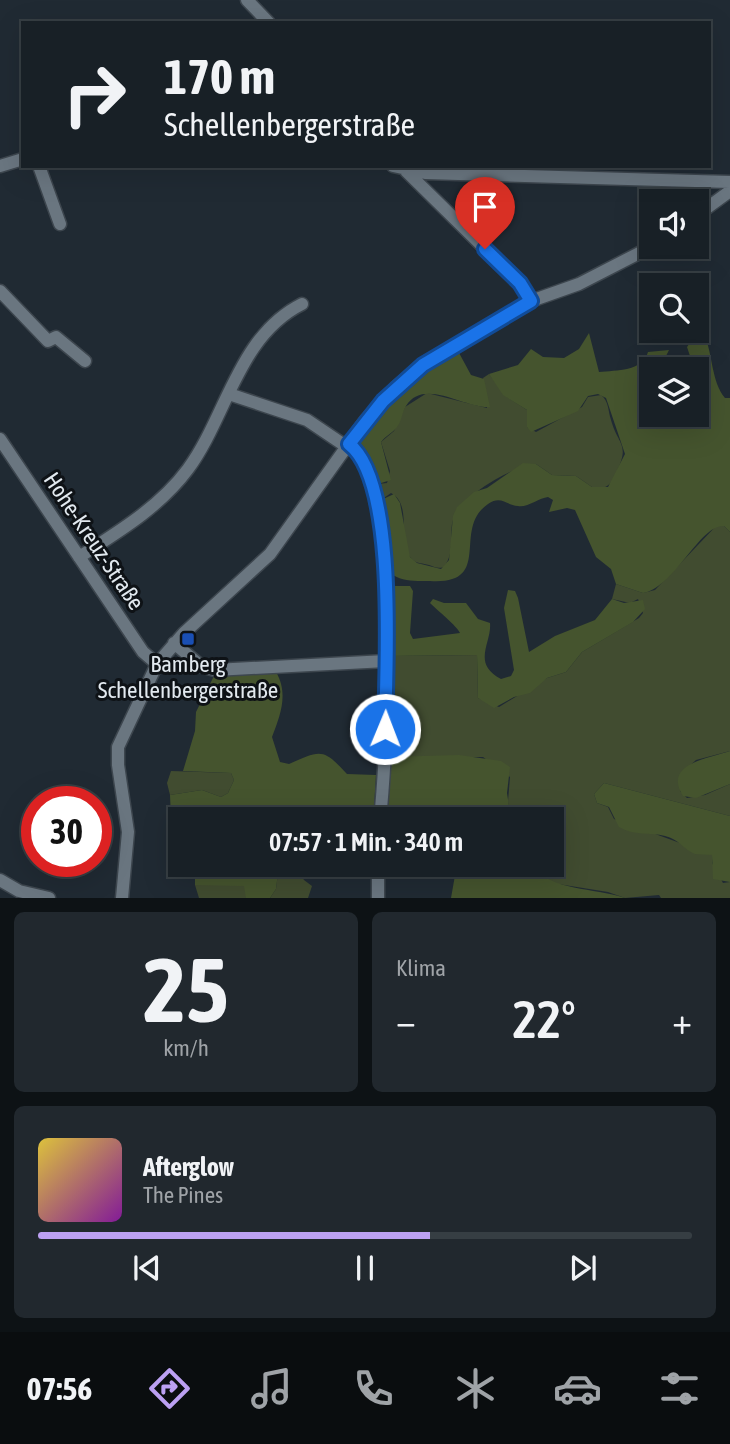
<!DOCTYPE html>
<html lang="de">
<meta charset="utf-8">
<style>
:root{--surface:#182026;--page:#21282e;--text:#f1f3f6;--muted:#9fa3a7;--line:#363e43;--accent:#bca0f2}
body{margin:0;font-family:"Asap Condensed",sans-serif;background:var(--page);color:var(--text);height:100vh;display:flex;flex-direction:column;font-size:26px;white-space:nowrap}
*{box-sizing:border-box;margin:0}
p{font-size:23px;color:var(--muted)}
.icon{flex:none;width:38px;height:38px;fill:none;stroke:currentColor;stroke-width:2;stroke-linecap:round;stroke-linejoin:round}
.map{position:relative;height:898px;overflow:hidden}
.sheet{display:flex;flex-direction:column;gap:14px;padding:14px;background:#0d1215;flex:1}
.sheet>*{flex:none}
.banner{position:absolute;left:21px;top:21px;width:690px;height:147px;border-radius:0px;box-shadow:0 7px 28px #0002,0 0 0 2px var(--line);background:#182026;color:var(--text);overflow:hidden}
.tools{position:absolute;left:639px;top:189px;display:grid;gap:14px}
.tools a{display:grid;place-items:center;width:70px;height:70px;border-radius:0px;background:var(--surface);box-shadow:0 7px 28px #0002,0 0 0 2px var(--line);font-size:35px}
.speed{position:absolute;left:21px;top:786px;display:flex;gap:14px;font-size:35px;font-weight:700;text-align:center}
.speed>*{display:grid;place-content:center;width:91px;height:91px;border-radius:50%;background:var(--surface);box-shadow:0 7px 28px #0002,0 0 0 2px var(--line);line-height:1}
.speed .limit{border:10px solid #d22;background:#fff;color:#111}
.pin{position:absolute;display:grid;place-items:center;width:60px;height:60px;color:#fff;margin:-72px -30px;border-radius:50% 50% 50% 0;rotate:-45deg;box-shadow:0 0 7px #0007}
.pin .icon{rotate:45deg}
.me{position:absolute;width:77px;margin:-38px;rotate:1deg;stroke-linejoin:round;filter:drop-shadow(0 0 5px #0008)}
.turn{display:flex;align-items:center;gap:24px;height:147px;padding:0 28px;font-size:32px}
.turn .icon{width:91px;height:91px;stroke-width:2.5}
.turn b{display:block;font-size:49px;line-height:60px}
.big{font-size:52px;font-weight:600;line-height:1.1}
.sheet .tile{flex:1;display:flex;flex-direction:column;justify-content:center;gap:10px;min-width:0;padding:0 24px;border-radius:10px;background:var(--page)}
.sheet .dial{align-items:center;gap:0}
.dial b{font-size:91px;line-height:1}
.song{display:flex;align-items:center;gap:21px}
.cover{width:84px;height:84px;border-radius:10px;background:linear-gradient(135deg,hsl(50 70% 55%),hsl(290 70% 35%))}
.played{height:7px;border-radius:4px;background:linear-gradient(90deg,var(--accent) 60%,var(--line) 60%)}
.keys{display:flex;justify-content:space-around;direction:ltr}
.heat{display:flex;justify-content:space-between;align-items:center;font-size:38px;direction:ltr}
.sheet .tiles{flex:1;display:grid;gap:14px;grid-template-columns:1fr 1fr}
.tile:last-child{grid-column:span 2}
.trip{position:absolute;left:168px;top:807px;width:396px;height:70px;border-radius:0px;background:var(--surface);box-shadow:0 7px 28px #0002,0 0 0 2px var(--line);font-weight:600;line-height:70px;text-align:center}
.menu{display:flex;height:112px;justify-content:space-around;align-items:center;background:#0a0d0f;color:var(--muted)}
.menu .icon{width:49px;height:49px}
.menu .on{color:var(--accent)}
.menu b{font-size:32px;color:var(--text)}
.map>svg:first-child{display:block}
</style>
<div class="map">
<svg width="730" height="898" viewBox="0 0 730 898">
<rect width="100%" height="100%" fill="#202a33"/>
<path fill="#414c30" d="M 489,374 L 507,397 L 527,410 L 527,427 L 536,432 L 582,407 L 588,397 L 601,395 C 609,401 608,411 611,420 C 618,445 630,444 617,471 C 614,479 611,485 603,488 L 592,487 L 576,476 L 552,475 L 536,464 C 512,466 456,498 452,524 C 450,539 454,554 444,567 C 437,569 435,567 429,565 C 423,563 417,564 413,560 C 395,544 414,505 391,493 L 381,500 L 378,484 L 387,483 L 390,471 L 381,442 L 394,431 L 405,407 L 427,393 L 487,408 L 483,378 Z
M 717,525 L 724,526 L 730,532 L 730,751 L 696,760 L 680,775 L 680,791 L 687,798 L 705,795 L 730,784 L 730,816 L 604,783 L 594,794 L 597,803 L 608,807 L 614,819 L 713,855 L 712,863 L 723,883 L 730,882 L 730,898 L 661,898 L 659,895 L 625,898 L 608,892 L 558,884 L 547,880 L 530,865 L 551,864 L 551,819 L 511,819 L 508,801 L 510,777 L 483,757 L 388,757 L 391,656 L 477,655 L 478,698 L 499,707 L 547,678 L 566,672 L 582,652 L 639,618 L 643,613 L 638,599 L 630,603 L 612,599 L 616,584 L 643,593 L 655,590 Z
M 171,771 L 231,773 L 234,780 L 228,793 L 221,797 L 202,790 L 170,795 L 167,783 Z
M 279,865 L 294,865 L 304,880 L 312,886 L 308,898 L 270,898 L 276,889 Z
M 195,885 L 240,885 L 245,886 L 248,892 L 246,898 L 199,898 Z"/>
<path fill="#45542e" d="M 589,333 L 599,372 C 617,370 642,372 648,352 L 669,350 L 666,356 L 657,356 L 651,365 L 651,415 L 696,415 L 696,369 L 683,369 L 690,356 L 687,347 L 698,332 L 704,334 C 713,354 711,381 725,398 L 730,398 L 730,532 L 724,526 C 700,524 674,588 643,593 L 616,584 L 611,569 L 596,557 L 575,510 L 567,508 L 549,512 L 553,500 L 548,497 C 539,498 527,508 518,506 C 506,505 501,495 488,504 C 451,529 495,585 430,581 C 417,581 404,582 393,575 L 381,500 L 394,494 L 400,503 L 410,557 L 417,563 L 441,569 L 449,560 L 453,516 L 457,507 L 474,492 L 487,488 L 523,463 L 536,464 L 552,475 L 576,476 L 592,487 L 608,487 L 625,454 L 606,398 L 598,394 L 588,396 L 578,411 L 531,432 L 527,427 L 527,410 L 503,395 L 489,374 L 518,365 L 531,349 L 543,357 L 564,358 L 579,349 Z
M 458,351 L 471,375 L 484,379 L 490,407 C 465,409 424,377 406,406 C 402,412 402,421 397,427 C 393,433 385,436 381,442 L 391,480 L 378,484 C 375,471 362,456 361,444 C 360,416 437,364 458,351 Z
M 395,586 L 410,586 L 413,591 L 410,633 L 413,639 L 460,633 C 458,627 436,609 430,603 L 433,599 L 444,603 L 466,603 L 478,619 L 490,623 C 492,643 471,663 501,679 L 511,676 L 514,670 L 504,608 L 508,590 L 515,591 L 518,598 L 529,652 L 555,636 L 595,620 L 612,599 L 624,603 L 643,600 L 645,609 L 633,622 L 582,652 L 566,672 L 547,678 L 530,693 L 514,697 L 494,708 L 478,698 L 477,655 L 391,656 L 391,596 Z
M 276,672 C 289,694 280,716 272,737 L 280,762 L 289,764 C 321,750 323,748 347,774 L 376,775 L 374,808 L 339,819 L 180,819 L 180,843 L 172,841 L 170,795 L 202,790 L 221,797 L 228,793 L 234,780 L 231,773 L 183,771 L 195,731 L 196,712 L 213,678 L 216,674 Z
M 730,751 L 730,784 L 696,798 L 683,796 C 662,763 711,758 730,751 Z
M 459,755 L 501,761 L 510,767 L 507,793 L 511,819 L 384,819 L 388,757 Z
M 604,783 L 730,816 L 730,882 L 713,879 L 712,855 L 695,854 C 683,849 679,839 665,836 C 650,832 634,836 619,827 L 609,807 L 597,803 L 594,794 Z
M 457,864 L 530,865 C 554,892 592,887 625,898 L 451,898 Z
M 230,865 L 279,865 L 276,889 L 270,898 L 246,898 L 244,886 L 195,885 L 195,877 L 219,877 L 228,872 Z"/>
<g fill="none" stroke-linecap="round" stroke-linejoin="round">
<g stroke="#3d464e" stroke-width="15">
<path id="minor" d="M 247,0 L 269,23
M 0,166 L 23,159
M 39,166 L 60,224
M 393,166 L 425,173 L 730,182
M 406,171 L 520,283 L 531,301
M 696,216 L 730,191
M 0,291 L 48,341 L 56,337 L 85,361
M 229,394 L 307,420 L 347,447
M 0,439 L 143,652 L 157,664
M 349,444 C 403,485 387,751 380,819
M 79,557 C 118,532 160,507 188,469 C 227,416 238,336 302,304
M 174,643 L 201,666 L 215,670 L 386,661
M 0,880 L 19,891 L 49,898
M 122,898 L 128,832 L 118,765 L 118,747 L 157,664 L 184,633 L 270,554 L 365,421 L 396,387 L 423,365 L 531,301 L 579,284 L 651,247
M 378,898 L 378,864"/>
</g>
<use href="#minor" stroke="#6a7680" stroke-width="12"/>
</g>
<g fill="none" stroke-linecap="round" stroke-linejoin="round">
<g stroke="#114b97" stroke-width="18">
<path id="route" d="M 385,729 C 386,669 398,482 349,444 L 383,401 L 423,365 L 531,301 L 520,283 L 485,249"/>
</g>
<use href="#route" stroke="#1a73e8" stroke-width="12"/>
</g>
<rect fill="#1a4fb4" stroke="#0e1216" stroke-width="2.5" x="181" y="632" width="14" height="14" rx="3.5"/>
<g text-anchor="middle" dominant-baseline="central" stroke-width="6" stroke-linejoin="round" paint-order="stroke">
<g font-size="23" fill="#e2e9ef" stroke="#0e1216">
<text transform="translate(94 541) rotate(56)">Hohe-Kreuz-Straße</text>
</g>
<g font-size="23" fill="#e2e9ef" stroke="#0e1216">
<text x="188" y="664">Bamberg<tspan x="188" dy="26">Schellenbergerstraße</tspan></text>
</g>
</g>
</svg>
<div class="tools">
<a><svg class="icon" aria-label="sound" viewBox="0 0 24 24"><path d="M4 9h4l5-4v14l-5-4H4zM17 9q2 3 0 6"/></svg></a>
<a><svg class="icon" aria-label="search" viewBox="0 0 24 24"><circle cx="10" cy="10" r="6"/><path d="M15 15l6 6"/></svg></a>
<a><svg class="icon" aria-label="layers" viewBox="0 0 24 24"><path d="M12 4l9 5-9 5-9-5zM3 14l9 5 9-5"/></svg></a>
</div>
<div class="speed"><div class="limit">30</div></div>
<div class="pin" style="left:485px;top:249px;background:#d93025"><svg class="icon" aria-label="arrive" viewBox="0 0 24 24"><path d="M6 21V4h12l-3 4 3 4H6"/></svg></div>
<svg class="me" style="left:385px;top:729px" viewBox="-20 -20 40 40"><circle r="17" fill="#1a73e8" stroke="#fff" stroke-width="3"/><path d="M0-11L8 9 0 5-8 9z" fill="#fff"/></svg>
<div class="trip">07:57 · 1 Min. · 340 m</div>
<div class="banner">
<div class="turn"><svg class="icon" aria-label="right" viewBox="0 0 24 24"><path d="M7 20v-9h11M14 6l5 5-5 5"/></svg><div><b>170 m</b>Schellenbergerstraße</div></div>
</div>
</div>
<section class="sheet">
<div class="tiles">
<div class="tile dial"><b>25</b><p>km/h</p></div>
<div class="tile"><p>Klima</p>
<div class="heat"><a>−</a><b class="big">22°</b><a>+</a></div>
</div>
<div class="tile">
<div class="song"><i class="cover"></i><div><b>Afterglow</b><p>The Pines</p></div></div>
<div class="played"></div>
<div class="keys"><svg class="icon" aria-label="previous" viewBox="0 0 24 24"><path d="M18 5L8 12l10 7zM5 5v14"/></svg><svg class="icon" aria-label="pause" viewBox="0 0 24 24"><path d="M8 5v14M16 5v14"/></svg><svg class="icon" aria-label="next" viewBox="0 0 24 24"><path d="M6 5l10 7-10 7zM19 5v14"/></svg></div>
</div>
</div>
</section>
<nav class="menu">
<b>07:56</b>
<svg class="icon on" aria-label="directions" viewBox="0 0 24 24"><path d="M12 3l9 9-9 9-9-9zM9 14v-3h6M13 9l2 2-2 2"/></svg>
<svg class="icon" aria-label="music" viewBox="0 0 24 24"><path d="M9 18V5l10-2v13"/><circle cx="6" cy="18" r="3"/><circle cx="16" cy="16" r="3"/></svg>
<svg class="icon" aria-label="phone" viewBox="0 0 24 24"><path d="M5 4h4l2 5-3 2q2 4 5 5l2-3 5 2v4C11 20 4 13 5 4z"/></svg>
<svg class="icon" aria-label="climate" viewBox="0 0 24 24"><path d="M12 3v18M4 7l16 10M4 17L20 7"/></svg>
<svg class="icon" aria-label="car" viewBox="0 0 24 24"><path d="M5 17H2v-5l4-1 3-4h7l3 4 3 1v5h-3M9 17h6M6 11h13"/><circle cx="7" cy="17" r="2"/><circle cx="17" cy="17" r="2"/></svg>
<svg class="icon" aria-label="filters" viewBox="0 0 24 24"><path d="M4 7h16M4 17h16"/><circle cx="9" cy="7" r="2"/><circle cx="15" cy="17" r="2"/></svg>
</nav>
